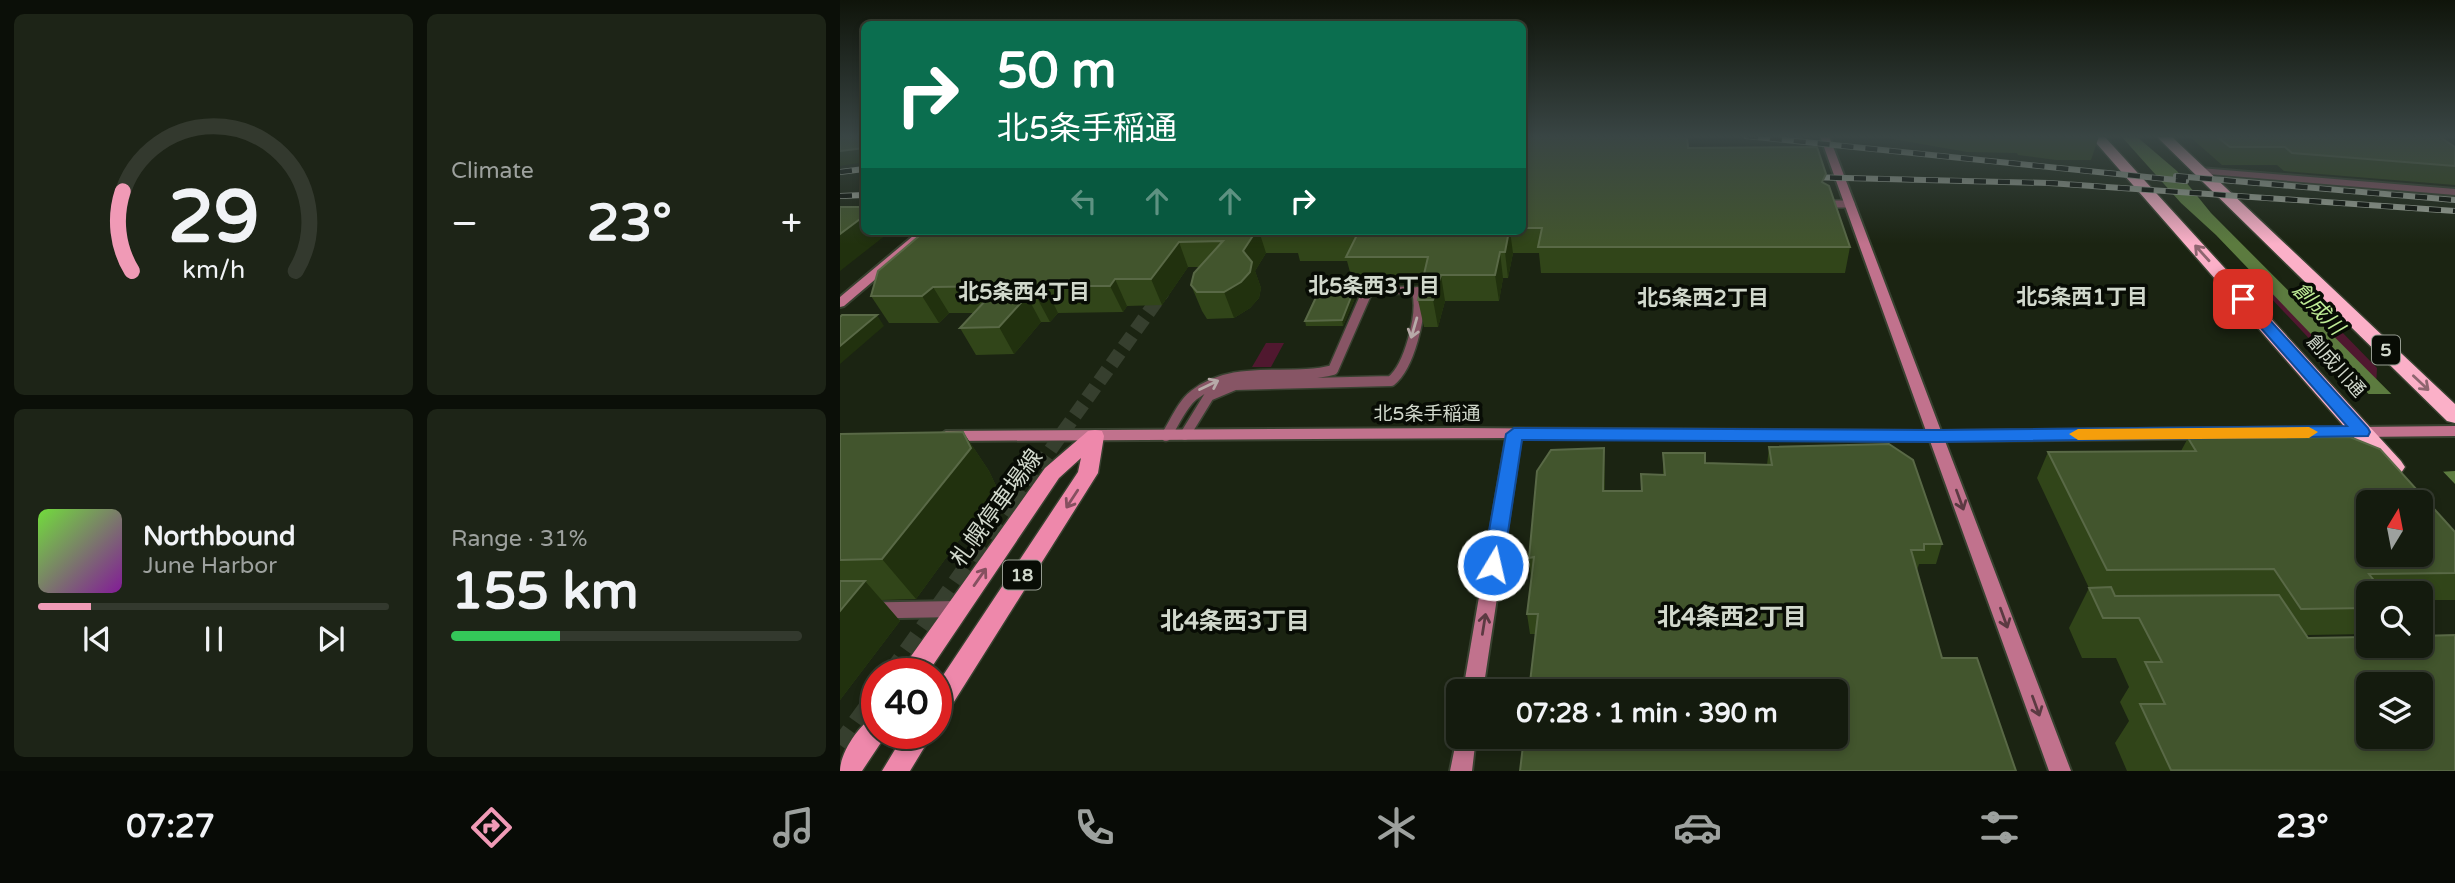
<!DOCTYPE html>
<meta charset="utf-8">
<style>
:root{--surface:#141b0e;--page:#1d2417;--text:#f1f3f6;--muted:#9da19e;--line:#33392e;--accent:#f09ab6}
body{margin:0;font-family:"Varela Round","Noto Sans JP",sans-serif;background:var(--page);color:var(--text);height:100vh;display:flex;flex-direction:column;font-size:26px;white-space:nowrap}
*{box-sizing:border-box;margin:0}
p{font-size:23px;color:var(--muted)}
.icon{flex:none;width:38px;height:38px;fill:none;stroke:currentColor;stroke-width:2;stroke-linecap:round;stroke-linejoin:round}
.map{position:relative;flex:1;overflow:hidden}
.details{display:flex;flex-direction:column;gap:14px;padding:14px;background:#0b0f08;width:840px}
.details>*{flex:none}
.banner{position:absolute;left:21px;top:21px;width:665px;height:214px;border-radius:10px;box-shadow:0 4px 10px #0003,0 0 0 2px var(--line);background:#0b6e4f;color:#fff;overflow:hidden}
.needle{width:46px;rotate:10deg}
.controls{position:absolute;left:1516px;top:490px;display:grid;gap:14px}
.controls a{display:grid;place-items:center;width:77px;height:77px;border-radius:10px;background:var(--surface);box-shadow:0 4px 10px #0003,0 0 0 2px var(--line);font-size:35px}
.speed{position:absolute;left:21px;top:658px;display:flex;gap:14px;font-size:35px;font-weight:700;text-align:center}
.speed>*{display:grid;place-content:center;width:91px;height:91px;border-radius:50%;background:var(--surface);box-shadow:0 4px 10px #0003,0 0 0 2px var(--line);line-height:1}
.speed .limit{border:10px solid #d22;background:#fff;color:#111}
.pin{position:absolute;display:grid;place-items:center;width:60px;height:60px;color:#fff;margin:-30px;border-radius:14px;box-shadow:0 4px 10px #0006}
.me{position:absolute;width:77px;margin:-38px;rotate:9deg;stroke-linejoin:round;filter:drop-shadow(0 0 5px #0008)}
.turn{display:flex;align-items:center;gap:24px;height:147px;padding:0 21px;font-size:32px}
.turn .icon{width:91px;height:91px;stroke-width:2.5}
.turn b{display:block;font-size:49px;line-height:60px}
.lanes{display:flex;align-items:center;height:66px;padding:0 21px;background:#0003;justify-content:center;gap:35px;direction:ltr}
.lanes .off{opacity:.35}
.big{font-size:52px;font-weight:700;line-height:1.1}
.details .tile{flex:1;display:flex;flex-direction:column;justify-content:center;gap:10px;min-width:0;padding:0 24px;border-radius:10px;background:var(--page)}
.details .dial{align-items:center;gap:0}
.dial svg{height:182px;overflow:visible;fill:none;stroke:var(--line);stroke-width:7;stroke-linecap:round;text-anchor:middle}
.dial text{fill:var(--text);stroke:none}
.song{display:flex;align-items:center;gap:21px}
.cover{width:84px;height:84px;border-radius:10px;background:linear-gradient(135deg,hsl(100 70% 55%),hsl(290 70% 35%))}
.played{height:7px;border-radius:4px;background:linear-gradient(90deg,var(--accent) 15%,var(--line) 15%)}
.keys{display:flex;justify-content:space-around;direction:ltr}
.heat{display:flex;justify-content:space-between;align-items:center;font-size:38px;direction:ltr}
.charge{height:10px;border-radius:5px;background:linear-gradient(90deg,#34c759 31%,var(--line) 0)}
.details .tiles{flex:1;display:grid;gap:14px;grid-template-columns:repeat(2,1fr)}
.trip{position:absolute;left:606px;top:679px;width:402px;height:70px;border-radius:10px;background:var(--surface);box-shadow:0 4px 10px #0003,0 0 0 2px var(--line);font-weight:700;line-height:70px;text-align:center}
.tabs{display:flex;height:112px;justify-content:space-around;align-items:center;background:#080b06;color:var(--muted)}
.tabs .icon{width:49px;height:49px}
.tabs .on{color:var(--accent)}
.tabs b{font-size:32px;color:var(--text)}
main{display:flex;flex:1;min-height:0}
.map>svg:first-child{display:block}
</style>
<main>
<section class="details">
<div class="tiles">
<div class="tile dial"><svg viewBox="0 0 100 80">
<path d="M14 69A42 42 0 1 1 86 69"/>
<path d="M14 69A42 42 0 0 1 10 34" stroke="#f09ab6"/>
<text x="50" y="56" font-size="32" font-weight="700">29</text>
<text x="50" y="72" font-size="11">km/h</text>
</svg></div>
<div class="tile"><p>Climate</p>
<div class="heat"><a>−</a><b class="big">23°</b><a>+</a></div>
</div>
<div class="tile">
<div class="song"><i class="cover"></i><div><b>Northbound</b><p>June Harbor</p></div></div>
<div class="played"></div>
<div class="keys"><svg class="icon" aria-label="previous" viewBox="0 0 24 24"><path d="M18 5L8 12l10 7zM5 5v14"/></svg><svg class="icon" aria-label="pause" viewBox="0 0 24 24"><path d="M8 5v14M16 5v14"/></svg><svg class="icon" aria-label="next" viewBox="0 0 24 24"><path d="M6 5l10 7-10 7zM19 5v14"/></svg></div>
</div>
<div class="tile"><p>Range · 31%</p><b class="big">155 km</b><div class="charge"></div></div>
</div>
</section>
<div class="map">
<svg width="1615" height="771" viewBox="0 0 1615 771">
<rect width="100%" height="100%" fill="#1b2412"/>
<path fill="#50182f" d="M 1434,290 L 1462,298 L 1498,328 L 1537,368 L 1536,387 L 1495,366 L 1428,295 Z
M 426,343 L 444,343 L 431,367 L 412,367 Z"/>
<path fill="#5c7b3f" d="M 1281,136 L 1296,136 L 1337,171 L 1371,213 L 1615,458 L 1615,484 L 1376,235 L 1341,203 Z"/>
<path fill="#1b2412" d="M 1522,394 L 1555,394 L 1615,453 L 1615,471 L 1598,472 Z"/>
<g fill="none" stroke-linecap="round" stroke-linejoin="round">
<path stroke="#363f2e" stroke-width="10" stroke-dasharray="10 5" stroke-linecap="butt" d="M 321,294 L 323,292"/>
<path stroke="#363f2e" stroke-width="14" stroke-dasharray="14 7" stroke-linecap="butt" d="M 174,501 L 323,292"/>
<path stroke="#363f2e" stroke-width="18" stroke-dasharray="18 10" stroke-linecap="butt" d="M 51,674 L 176,499
M 0,745 L 37,694"/>
<g stroke="#384130" stroke-width="10">
<path id="lane-far1" d="M 984,204 L 1011,204
M 527,294 L 528,291 L 572,290 L 578,294"/>
</g>
<g stroke="#384130" stroke-width="13">
<path id="lane" d="M 345,435 L 369,396 L 395,385 L 551,381 C 569,367 583,314 577,292
M 326,436 C 334,424 342,404 354,395 C 394,363 447,382 493,370 L 527,292"/>
</g>
<g stroke="#384130" stroke-width="4">
<path id="street" d="M 1360,168 L 1615,189 L 1615,195 L 1356,173 L 1355,171 Z
M 118,601 L 124,604 L 127,609 L 124,614 L 118,617 L 0,619 L 0,603 Z"/>
</g>
<g stroke="#384130" stroke-width="4">
<path id="secondary" d="M 980,136 L 989,136 L 1101,431 L 1615,426 L 1615,436 L 1105,441 L 1231,771 L 1209,771 L 1090,441 L 681,438 L 643,691 L 623,691 L 666,438 L 106,441 L 99,436 L 106,431 L 619,428 L 1086,431 Z
M 79,231 L 92,231 L 4,306 L 0,307 L 0,297 Z
M 618,732 L 618,737 L 636,737 L 632,771 L 610,771 Z"/>
</g>
<g stroke="#384130" stroke-width="3">
<path id="primary" d="M 255,430 L 262,431 L 264,436 L 258,473 L 105,716 L 96,719 L 96,686 L 238,472 L 241,458 L 219,478 L 87,674 L 61,674 L 64,666 L 205,468 L 248,431 Z
M 37,715 L 37,733 L 47,733 L 46,735 L 22,771 L 0,771 C 0,753 20,722 37,715 Z
M 65,733 L 93,733 L 70,771 L 42,771 Z"/>
</g>
<g stroke="#384130" stroke-width="3">
<path id="highway" d="M 1250,136 L 1264,136 L 1561,461 L 1565,467 L 1561,473 L 1553,475 L 1545,473 Z
M 1316,136 L 1331,136 L 1615,404 L 1615,423 L 1607,421 Z"/>
</g>
<use href="#lane-far1" stroke="#875565" stroke-width="7"/>
<use href="#lane" stroke="#875565" stroke-width="10"/>
<use href="#street" fill="#875565" fill-rule="evenodd"/>
<use href="#secondary" fill="#c1728d" fill-rule="evenodd"/>
<use href="#primary" fill="#ee88ab" fill-rule="evenodd"/>
<use href="#highway" fill="#fbb0c8" fill-rule="evenodd"/>
<g stroke="#a0a79a" stroke-width="6">
<path id="rail" d="M 906,136 L 1346,181
M 0,172 L 24,169
M 1336,176 L 1615,200
M 966,177 L 1209,183 L 1615,211
M 0,196 L 24,195"/>
</g>
<use href="#rail" stroke="#080c05" stroke-width="4.5" stroke-dasharray="12" stroke-linecap="butt"/>
</g>
<path fill="#314519" d="M 682,136 L 848,148 L 984,183 L 1010,247 L 1005,273 L 701,273 L 699,253 L 673,253 L 668,278 L 663,278 L 659,301 L 605,301 L 598,327 L 584,327 L 578,300 L 582,283 L 513,283 L 507,261 L 460,261 L 458,253 L 426,253 L 415,271 L 421,288 L 419,298 L 410,308 L 394,318 L 367,319 L 362,311 L 351,285 L 359,267 L 348,267 L 322,305 L 287,306 L 283,312 L 218,313 L 210,322 L 201,322 L 174,354 L 136,355 L 120,328 L 134,313 L 109,313 L 99,323 L 49,323 L 31,296 L 85,231 L 682,231 Z
M 1036,136 L 1259,136 L 1251,160 L 1216,160 L 1178,155 L 1177,153 L 1127,152 Z
M 1349,136 L 1598,136 L 1615,147 L 1615,185 L 1444,171 L 1437,165 L 1382,165 Z
M 515,298 L 503,326 L 466,326 L 465,321 Z
M 123,432 L 149,471 L 157,488 L 76,599 L 42,600 L 60,621 L 0,700 L 0,434 Z
M 1348,438 L 1615,532 L 1615,600 L 1580,600 L 1580,593 L 1528,593 L 1528,634 L 1466,635 L 1468,638 L 1615,771 L 1287,771 L 1275,743 L 1289,721 L 1280,702 L 1289,687 L 1276,658 L 1242,658 L 1229,628 L 1249,588 L 1197,478 L 1208,452 L 1341,451 Z
M 929,447 L 1102,544 L 1096,564 L 1079,564 L 1077,570 L 1102,658 L 1176,771 L 696,634 L 690,634 L 687,614 L 691,578 L 689,558 L 764,448 L 765,491 L 801,491 L 823,475 L 823,453 L 865,463 L 927,465 Z"/>
<path fill="#21310e" d="M 24,148 L 24,162 L 0,166 L 0,151 Z
M 24,216 L 24,231 L 51,231 L 0,271 L 0,234 Z
M 416,231 L 419,231 L 426,253 L 415,271 L 421,288 L 419,298 L 410,308 L 394,318 L 384,292 L 403,251 Z
M 669,231 L 670,231 L 673,253 L 668,278 L 665,252 Z
M 339,242 L 348,267 L 322,305 L 311,279 Z
M 660,252 L 663,278 L 659,301 L 655,275 Z
M 601,275 L 605,301 L 598,327 L 593,300 Z
M 275,279 L 287,306 L 283,312 L 270,286 Z
M 205,286 L 218,313 L 210,322 L 196,296 Z
M 93,287 L 109,313 L 99,323 L 82,296 Z
M 513,292 L 515,298 L 503,326 L 502,320 Z
M 187,296 L 201,322 L 174,354 L 159,327 Z
M 37,315 L 44,326 L 0,364 L 0,346 Z
M 123,432 L 149,471 L 157,488 L 76,599 L 42,559 Z
M 764,448 L 765,468 L 764,511 L 763,491 Z
M 25,581 L 60,621 L 0,700 L 0,611 Z"/>
<path fill="#42552d" stroke="#596946" stroke-width="2" fill-rule="evenodd" d="M 0,136 L 24,136 L 24,148 L 0,151 Z
M 682,136 L 847,136 L 848,148 L 977,147 L 986,174 L 982,182 L 989,186 L 1010,247 L 698,247 L 702,228 L 682,228 Z
M 1376,136 L 1598,136 L 1615,147 L 1615,166 L 1452,153 L 1445,147 L 1390,147 Z
M 0,207 L 24,207 L 24,216 L 0,234 Z
M 85,231 L 416,231 L 403,251 L 412,262 L 410,272 L 401,282 L 384,292 L 357,292 L 351,285 L 354,273 L 383,241 L 339,242 L 311,279 L 275,279 L 270,286 L 205,286 L 196,296 L 187,296 L 159,327 L 120,328 L 159,286 L 93,287 L 82,296 L 31,296 L 38,271 Z
M 455,231 L 669,231 L 665,252 L 660,252 L 655,275 L 601,275 L 593,300 L 578,300 L 588,257 L 506,257 L 517,235 L 452,235 Z
M 513,292 L 502,320 L 465,321 L 478,293 Z
M 2,315 L 37,315 L 0,346 L 0,317 Z
M 123,432 L 131,448 L 42,559 L 0,560 L 0,434 Z
M 1510,437 L 1540,449 L 1615,532 L 1615,573 L 1529,574 L 1544,593 L 1528,593 L 1528,608 L 1461,609 L 1434,569 L 1267,570 L 1208,452 L 1356,451 L 1348,438 ZM 1528,502 L 1580,502 L 1580,555 L 1528,555 Z
M 1049,444 L 1073,460 L 1102,544 L 1084,544 L 1084,550 L 1071,550 L 1102,658 L 1137,658 L 1176,771 L 680,771 L 684,737 L 996,737 L 996,691 L 689,691 L 698,614 L 687,614 L 694,557 L 689,558 L 697,471 L 711,450 L 764,448 L 763,491 L 802,491 L 801,474 L 825,475 L 823,453 L 865,453 L 865,463 L 932,465 L 929,447 Z
M 0,581 L 25,581 L 0,611 Z
M 1271,587 L 1275,596 L 1439,595 L 1468,638 L 1528,637 L 1528,646 L 1580,646 L 1580,636 L 1615,635 L 1615,771 L 1331,770 L 1300,704 L 1325,704 L 1305,662 L 1322,662 L 1299,618 L 1263,618 L 1249,588 ZM 1528,684 L 1580,684 L 1580,737 L 1528,737 Z"/>
<defs><path id="oneway-shaft" d="M-6 0H5M1.5-3L5.5 0L1.5 3" fill="none" stroke-width="1.6" stroke-linecap="round" stroke-linejoin="round" transform="scale(1.75)"/></defs>
<g stroke="#8e6670">
<use href="#oneway-shaft" transform="translate(1362 253) rotate(-132)"/>
<use href="#oneway-shaft" transform="translate(1581 383) rotate(43)"/>
</g>
<g stroke="#b7aaa8">
<use href="#oneway-shaft" transform="translate(574 328) rotate(106)"/>
<use href="#oneway-shaft" transform="translate(369 385) rotate(-26)"/>
</g>
<g stroke="#865060">
<use href="#oneway-shaft" transform="translate(232 499) rotate(123)"/>
<use href="#oneway-shaft" transform="translate(140 577) rotate(-55)"/>
</g>
<g stroke="#5b3a42">
<use href="#oneway-shaft" transform="translate(1120 500) rotate(70)"/>
<use href="#oneway-shaft" transform="translate(1164 618) rotate(70)"/>
<use href="#oneway-shaft" transform="translate(644 624) rotate(-81)"/>
<use href="#oneway-shaft" transform="translate(1196 706) rotate(70)"/>
</g>
<linearGradient id="sky" x2="0" y2="1"><stop stop-color="#0f140a"/><stop offset="0.56" stop-color="#394544"/><stop offset="1" stop-color="#394544" stop-opacity="0"/></linearGradient>
<rect width="1615" height="244" fill="url(#sky)"/>
<path fill="#1a73e8" stroke="#114b97" stroke-width="2" d="M 1403,294 L 1408,296 L 1528,428 L 1530,432 L 1528,436 L 1097,442 L 682,440 L 663,565 L 660,570 L 653,573 L 646,570 L 643,565 L 666,434 L 674,428 L 1097,430 L 1507,426 L 1398,302 L 1396,299 Z"/>
<path fill="#f59e0b" d="M 1469,427 L 1478,432 L 1469,438 L 1238,440 L 1229,434 L 1238,429 Z"/>
<g text-anchor="middle" dominant-baseline="central" stroke-width="7" stroke-linejoin="round" paint-order="stroke">
<g fill="#080c05" stroke="#959b90" stroke-width="2">
<rect x="1532" y="335.5" width="28" height="29" rx="5"/>
<rect x="163" y="560.5" width="38" height="29" rx="5"/>
</g>
<g font-size="18" font-weight="bold" fill="#d1d8cc">
<text x="1546" y="350">5</text>
<text x="182" y="575">18</text>
</g>
<g font-size="19" fill="#d1d8cc" stroke="#080c05">
<text transform="translate(1496 366) rotate(48)">創成川通</text>
<text x="587" y="414">北5条手稲通</text>
</g>
<g font-size="21" font-weight="bold" fill="#d1d8cc" stroke="#080c05">
<text x="534" y="286">北5条西3丁目</text>
<text x="184" y="292">北5条西4丁目</text>
<text x="1242" y="297">北5条西1丁目</text>
<text x="863" y="298">北5条西2丁目</text>
</g>
<g font-size="21" font-style="italic" fill="#bfed96" stroke="#080c05">
<text transform="translate(1478 309) rotate(46)">創成川</text>
</g>
<g font-size="23" fill="#d1d8cc" stroke="#080c05">
<text transform="translate(157 508) rotate(-54)">札幌停車場線</text>
</g>
<g font-size="24" font-weight="bold" fill="#d1d8cc" stroke="#080c05">
<text x="892" y="617">北4条西2丁目</text>
<text x="395" y="621">北4条西3丁目</text>
</g>
</g>
</svg>
<div class="controls">
<a><svg class="needle" viewBox="-14 -14 28 28"><path d="M0-13l5 13h-10z" fill="#e53935"/><path d="M0 13l5-13h-10z" fill="#9da19e"/></svg></a>
<a><svg class="icon" aria-label="search" viewBox="0 0 24 24"><circle cx="10" cy="10" r="6"/><path d="M15 15l6 6"/></svg></a>
<a><svg class="icon" aria-label="layers" viewBox="0 0 24 24"><path d="M12 4l9 5-9 5-9-5zM3 14l9 5 9-5"/></svg></a>
</div>
<div class="speed"><div class="limit">40</div></div>
<div class="pin" style="left:1403px;top:299px;background:#d93025"><svg class="icon" aria-label="arrive" viewBox="0 0 24 24"><path d="M6 21V4h12l-3 4 3 4H6"/></svg></div>
<svg class="me" style="left:653px;top:565px" viewBox="-20 -20 40 40"><circle r="17" fill="#1a73e8" stroke="#fff" stroke-width="3"/><path d="M0-11L8 9 0 5-8 9z" fill="#fff"/></svg>
<div class="trip">07:28 · 1 min · 390 m</div>
<div class="banner">
<div class="turn"><svg class="icon" aria-label="right" viewBox="0 0 24 24"><path d="M7 20v-9h11M14 6l5 5-5 5"/></svg><div><b>50 m</b>北5条手稲通</div></div>
<div class="lanes"><svg class="icon off" aria-label="left" viewBox="0 0 24 24"><path d="M17 20v-9H6M10 6l-5 5 5 5"/></svg><svg class="icon off" aria-label="ahead" viewBox="0 0 24 24"><path d="M12 20V5M6 11l6-6 6 6"/></svg><svg class="icon off" aria-label="ahead" viewBox="0 0 24 24"><path d="M12 20V5M6 11l6-6 6 6"/></svg><svg class="icon" aria-label="right" viewBox="0 0 24 24"><path d="M7 20v-9h11M14 6l5 5-5 5"/></svg></div>
</div>
</div>
</main>
<nav class="tabs">
<b>07:27</b>
<svg class="icon on" aria-label="directions" viewBox="0 0 24 24"><path d="M12 3l9 9-9 9-9-9zM9 14v-3h6M13 9l2 2-2 2"/></svg>
<svg class="icon" aria-label="music" viewBox="0 0 24 24"><path d="M9 18V5l10-2v13"/><circle cx="6" cy="18" r="3"/><circle cx="16" cy="16" r="3"/></svg>
<svg class="icon" aria-label="phone" viewBox="0 0 24 24"><path d="M5 4h4l2 5-3 2q2 4 5 5l2-3 5 2v4C11 20 4 13 5 4z"/></svg>
<svg class="icon" aria-label="climate" viewBox="0 0 24 24"><path d="M12 3v18M4 7l16 10M4 17L20 7"/></svg>
<svg class="icon" aria-label="car" viewBox="0 0 24 24"><path d="M5 17H2v-5l4-1 3-4h7l3 4 3 1v5h-3M9 17h6M6 11h13"/><circle cx="7" cy="17" r="2"/><circle cx="17" cy="17" r="2"/></svg>
<svg class="icon" aria-label="filters" viewBox="0 0 24 24"><path d="M4 7h16M4 17h16"/><circle cx="9" cy="7" r="2"/><circle cx="15" cy="17" r="2"/></svg>
<b>23°</b>
</nav>
